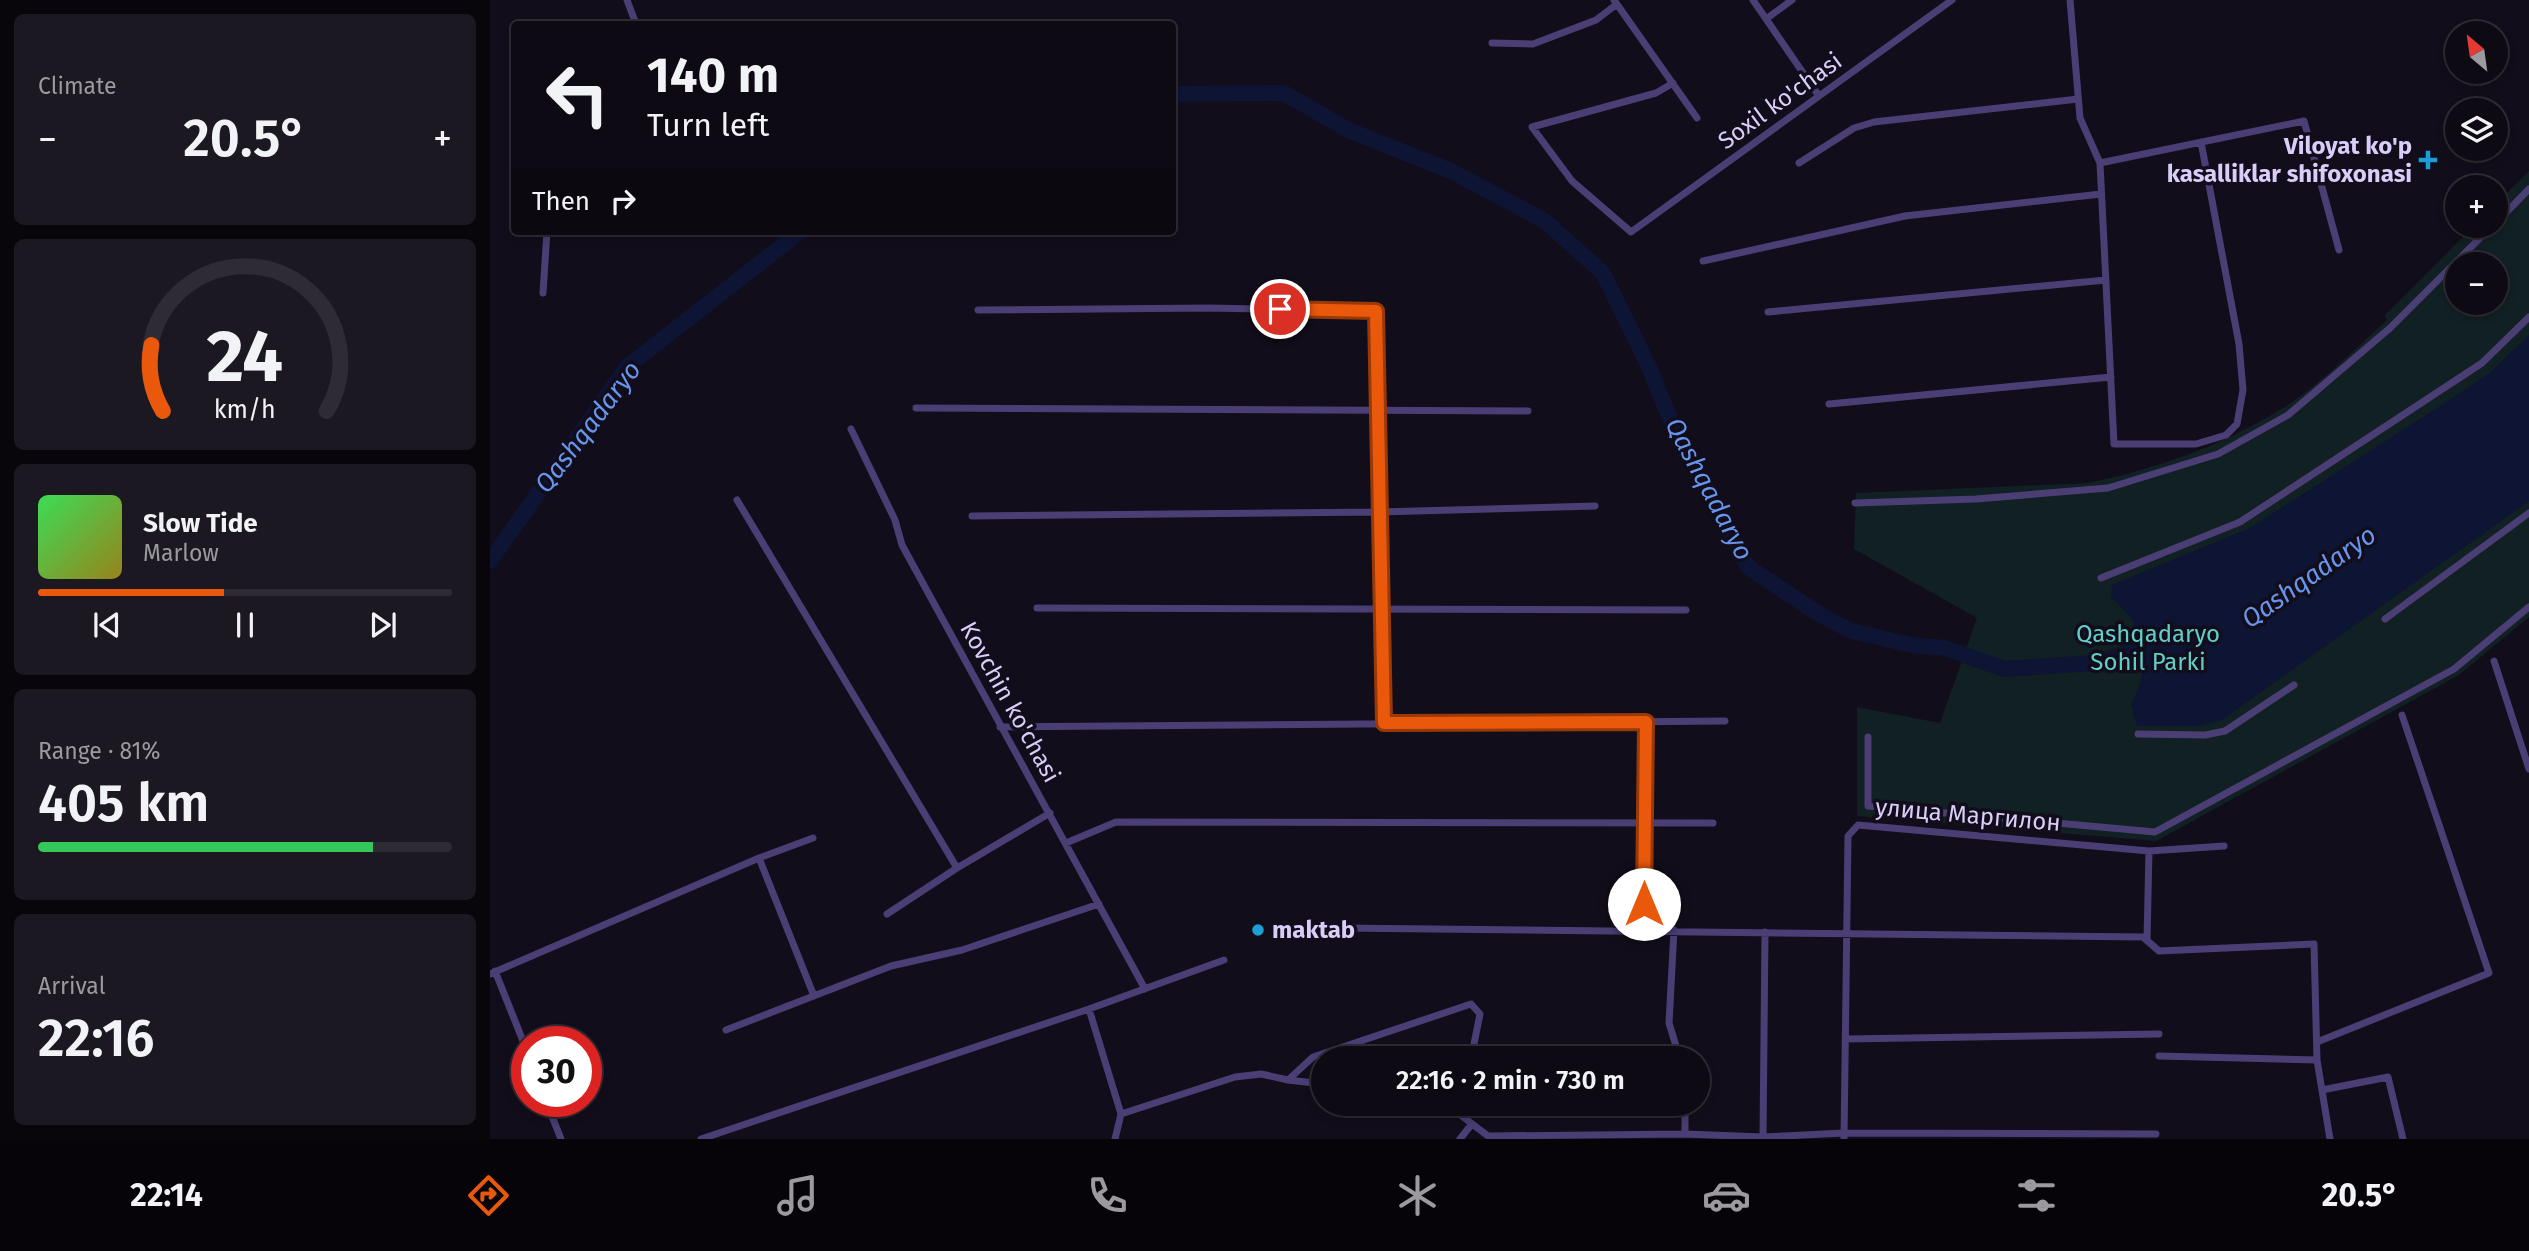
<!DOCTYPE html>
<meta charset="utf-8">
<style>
:root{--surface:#0e0a14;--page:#1c1822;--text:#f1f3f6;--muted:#9b9aa0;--line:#2e2b34;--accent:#ea580c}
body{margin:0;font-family:"Fira Sans",sans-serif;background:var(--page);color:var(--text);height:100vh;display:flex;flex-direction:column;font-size:26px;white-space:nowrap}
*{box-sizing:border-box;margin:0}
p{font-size:23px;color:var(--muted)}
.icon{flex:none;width:38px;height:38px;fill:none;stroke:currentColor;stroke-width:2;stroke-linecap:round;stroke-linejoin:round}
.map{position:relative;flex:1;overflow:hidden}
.details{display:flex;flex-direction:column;gap:14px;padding:14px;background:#08060b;width:490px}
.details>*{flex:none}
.hud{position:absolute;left:21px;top:21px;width:665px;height:214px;border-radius:7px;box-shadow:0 4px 10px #0003,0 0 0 2px var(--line);background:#0e0a14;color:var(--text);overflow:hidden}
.needle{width:46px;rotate:331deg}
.tools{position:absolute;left:1955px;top:21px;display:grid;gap:14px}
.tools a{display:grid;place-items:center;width:63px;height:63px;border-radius:50%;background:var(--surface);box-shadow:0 4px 10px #0003,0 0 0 2px var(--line);font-size:35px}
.speed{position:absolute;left:21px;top:1026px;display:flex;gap:14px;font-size:35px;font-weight:700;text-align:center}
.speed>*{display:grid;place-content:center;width:91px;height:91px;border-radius:50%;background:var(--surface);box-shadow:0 4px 10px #0003,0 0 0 2px var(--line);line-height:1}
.speed .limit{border:10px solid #d22;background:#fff;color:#111}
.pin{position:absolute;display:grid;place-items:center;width:60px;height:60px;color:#fff;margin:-30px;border:4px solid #fff;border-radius:50%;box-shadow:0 2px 7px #0007}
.me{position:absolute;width:77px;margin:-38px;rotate:0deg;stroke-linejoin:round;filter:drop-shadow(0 0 5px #0008)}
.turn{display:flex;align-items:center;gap:24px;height:147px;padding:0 21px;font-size:32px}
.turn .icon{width:91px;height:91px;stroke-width:2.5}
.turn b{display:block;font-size:49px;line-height:60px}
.then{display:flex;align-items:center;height:66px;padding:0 21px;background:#0003;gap:14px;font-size:26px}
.big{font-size:52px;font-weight:600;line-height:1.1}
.details .widget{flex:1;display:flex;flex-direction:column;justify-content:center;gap:10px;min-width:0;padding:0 24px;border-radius:10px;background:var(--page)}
.details .dial{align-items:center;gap:0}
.dial svg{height:182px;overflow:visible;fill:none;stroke:var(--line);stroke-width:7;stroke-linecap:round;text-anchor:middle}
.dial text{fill:var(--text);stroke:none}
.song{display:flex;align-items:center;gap:21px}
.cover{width:84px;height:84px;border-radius:10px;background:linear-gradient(135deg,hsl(130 70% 55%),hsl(50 70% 35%))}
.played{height:7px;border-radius:4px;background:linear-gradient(90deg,var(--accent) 45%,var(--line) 45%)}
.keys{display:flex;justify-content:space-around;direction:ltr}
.heat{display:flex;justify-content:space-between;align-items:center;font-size:38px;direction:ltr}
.charge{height:10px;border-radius:5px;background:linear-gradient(90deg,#34c759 81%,var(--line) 0)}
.trip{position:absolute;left:821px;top:1046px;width:399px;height:70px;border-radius:35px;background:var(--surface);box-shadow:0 4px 10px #0003,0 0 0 2px var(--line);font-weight:600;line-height:70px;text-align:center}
.tabs{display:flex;height:112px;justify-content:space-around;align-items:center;background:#060408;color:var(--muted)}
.tabs .icon{width:49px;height:49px}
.tabs .on{color:var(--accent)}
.tabs b{font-size:32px;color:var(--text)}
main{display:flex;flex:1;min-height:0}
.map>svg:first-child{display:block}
</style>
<main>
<section class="details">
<div class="widget"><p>Climate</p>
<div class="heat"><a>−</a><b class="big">20.5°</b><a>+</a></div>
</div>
<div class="widget dial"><svg viewBox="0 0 100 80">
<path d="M14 69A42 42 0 1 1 86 69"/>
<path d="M14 69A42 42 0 0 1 9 40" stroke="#ea580c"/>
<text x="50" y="56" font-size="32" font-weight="700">24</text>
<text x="50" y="72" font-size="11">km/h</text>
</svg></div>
<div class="widget">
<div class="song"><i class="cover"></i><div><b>Slow Tide</b><p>Marlow</p></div></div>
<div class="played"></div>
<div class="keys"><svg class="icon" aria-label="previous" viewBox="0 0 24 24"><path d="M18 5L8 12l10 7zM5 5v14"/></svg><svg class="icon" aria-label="pause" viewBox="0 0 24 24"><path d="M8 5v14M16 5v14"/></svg><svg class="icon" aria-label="next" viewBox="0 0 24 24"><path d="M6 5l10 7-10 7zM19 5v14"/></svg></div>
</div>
<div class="widget"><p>Range · 81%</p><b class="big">405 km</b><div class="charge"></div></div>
<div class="widget"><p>Arrival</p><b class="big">22:16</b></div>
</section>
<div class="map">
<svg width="2039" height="1139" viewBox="0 0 2039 1139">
<rect width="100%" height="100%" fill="#120d1a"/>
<path fill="#112023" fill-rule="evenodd" d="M 2039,171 L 2039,617 L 1969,675 L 1666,841 L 1367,816 L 1367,707 L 1450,723 L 1487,618 L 1364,549 L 1366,493 L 1598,483 C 1665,469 1732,446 1791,409 C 1824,390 1867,347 1897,320 L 1895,315 L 1984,226 L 2006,226 L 2006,204 ZM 1967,264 L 2006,264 L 2006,303 L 1967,303 Z"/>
<path fill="#0e1433" d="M 2039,335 L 2039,501 L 1732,720 L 1709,726 L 1647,726 L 1641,705 C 1663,660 1658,630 1621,597 L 1622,585 L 1760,528 L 1964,397 L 2001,372 Z"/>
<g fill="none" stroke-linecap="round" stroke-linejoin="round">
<path stroke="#0e1433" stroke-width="16" d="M 682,94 L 794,93 L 858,130 L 961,171 L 1055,221 L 1113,273 L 1159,367 L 1189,441 L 1258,567 L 1329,614 L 1361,631 L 1422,645 L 1455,648 L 1514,669 L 1604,663 L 1644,651 L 1673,647
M 0,561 L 138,366 L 311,231"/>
<path stroke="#4a3e74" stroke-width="7" d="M 137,0 L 146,24
M 1124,0 L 1207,118
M 1263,0 L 1329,96
M 1580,0 L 1590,118 L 1610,163 L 1624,444 L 1706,444 L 1736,435 L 1747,424 L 1753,390 L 1749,344 L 1711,142
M 1276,19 L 1302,0
M 1002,43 L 1043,44 L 1106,20 L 1127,4
M 1183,83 L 1166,93 L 1042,127 L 1082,181 L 1141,232 L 1462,0
M 1309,163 L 1364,128 L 1384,122 L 1588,99
M 1610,163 L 1814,121 L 1849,250
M 2006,223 L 2039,189
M 1213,261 L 1415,216 L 1611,194
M 53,293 L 57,231
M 488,310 L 718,308 L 886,311 L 894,723
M 1278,312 L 1616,280
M 1339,404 L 1621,377
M 426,408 L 1038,411
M 361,429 L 405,520 L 412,545 L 655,989
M 247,500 L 467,868
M 1365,503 L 1486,499 L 1618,488 L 1728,454 L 1798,415 L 1900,328 L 2002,226
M 482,516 L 889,512 L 1105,506
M 1611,578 L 1750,522 L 1992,363 L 2039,317
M 547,608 L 1196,610
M 1895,619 L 2039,513
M 2004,661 L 2039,769
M 510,727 L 1235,721
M 1648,734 L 1715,735 L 1735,731 L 1804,685
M 1378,737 L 1378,806 L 1665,832 L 1964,669 L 2039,607
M 576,843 L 626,822 L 1223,823
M 269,858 L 324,996
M 397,914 L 467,868 L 560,813
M 849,928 L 1653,937 L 1669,951 L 1824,944 L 1827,1060 L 1840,1139
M 1154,930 L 1156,722
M 1184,930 L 1179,1023 L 1190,1059
M 1657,940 L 1659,851
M 5,971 L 37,1051
M 0,974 L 269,858 L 323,838
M 599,1009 L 631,1114 L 625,1139
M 236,1030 L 401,966 L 472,950 L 609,904
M 1356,1039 L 1669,1034
M 1827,1042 L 1999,973 L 1912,715
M 1669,1056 L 1827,1060
M 798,1080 L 833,1084
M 1832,1090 L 1898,1077 L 1913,1139
M 56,1101 L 71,1139
M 928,1104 L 968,1113 L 998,1136 L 1195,1134 L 1273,1137 L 1354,1133 L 1666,1134
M 1195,1104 L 1195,1134
M 631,1114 L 745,1077 L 771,1074 L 798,1080 L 823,1057 L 981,1004 L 990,1014 L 981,1059
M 1273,1138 L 1275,932
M 211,1139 L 599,1009 L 734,960
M 970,1139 L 981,1125
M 1354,1139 L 1358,836 L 1368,825 L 1659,851 L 1734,846"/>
</g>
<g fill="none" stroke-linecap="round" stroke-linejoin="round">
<g stroke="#983908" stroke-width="18">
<path id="route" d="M 790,309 L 886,311 L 894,723 L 1156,722 L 1154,904"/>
</g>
<use href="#route" stroke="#ea580c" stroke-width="12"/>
</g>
<g fill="#1b9fd6" stroke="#120d1a" stroke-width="2.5">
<path d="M1934.5 149.5h7v7h7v7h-7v7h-7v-7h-7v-7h7z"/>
<circle cx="768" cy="930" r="7"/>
</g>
<g text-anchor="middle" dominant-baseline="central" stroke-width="7" stroke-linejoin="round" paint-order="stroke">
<g font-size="24" fill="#dacdf9" stroke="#120d1a">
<text transform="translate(1290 101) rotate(-36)">Soxil ko'chasi</text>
<text transform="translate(520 702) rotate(61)">Kovchin ko'chasi</text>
<text transform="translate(1478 815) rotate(5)">улица Маргилон</text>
</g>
<g font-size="24" font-weight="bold" fill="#dacdf9" stroke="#120d1a" text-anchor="end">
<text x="1922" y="146">Viloyat ko'p<tspan x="1922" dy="28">kasalliklar shifoxonasi</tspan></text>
<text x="782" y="930" text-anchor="start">maktab</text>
</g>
<g font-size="24" fill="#63cec9" stroke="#120d1a">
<text x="1658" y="634">Qashqadaryo<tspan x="1658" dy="28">Sohil Parki</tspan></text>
</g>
<g font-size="26" font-style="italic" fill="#6794ec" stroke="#120d1a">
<text transform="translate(98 427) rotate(-53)">Qashqadaryo</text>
<text transform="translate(1219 489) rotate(62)">Qashqadaryo</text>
<text transform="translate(1819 577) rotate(-35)">Qashqadaryo</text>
</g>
</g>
</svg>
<div class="tools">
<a><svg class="needle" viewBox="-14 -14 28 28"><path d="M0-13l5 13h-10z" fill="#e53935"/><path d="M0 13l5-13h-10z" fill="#9b9aa0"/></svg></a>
<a><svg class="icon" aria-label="layers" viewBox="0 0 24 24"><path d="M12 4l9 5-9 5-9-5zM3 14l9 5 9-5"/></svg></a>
<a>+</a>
<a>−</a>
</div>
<div class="speed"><div class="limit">30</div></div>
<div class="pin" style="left:790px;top:309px;background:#d93025"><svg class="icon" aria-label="arrive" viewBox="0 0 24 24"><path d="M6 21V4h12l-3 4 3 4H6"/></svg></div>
<svg class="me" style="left:1154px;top:904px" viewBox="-20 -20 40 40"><circle r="19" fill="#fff"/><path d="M0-13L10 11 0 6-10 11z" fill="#ea580c"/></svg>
<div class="trip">22:16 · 2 min · 730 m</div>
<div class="hud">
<div class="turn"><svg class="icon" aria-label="left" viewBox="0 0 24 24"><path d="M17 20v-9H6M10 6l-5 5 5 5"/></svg><div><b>140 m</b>Turn left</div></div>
<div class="then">Then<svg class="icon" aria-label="right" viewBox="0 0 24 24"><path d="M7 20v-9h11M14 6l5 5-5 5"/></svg></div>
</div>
</div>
</main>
<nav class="tabs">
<b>22:14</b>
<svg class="icon on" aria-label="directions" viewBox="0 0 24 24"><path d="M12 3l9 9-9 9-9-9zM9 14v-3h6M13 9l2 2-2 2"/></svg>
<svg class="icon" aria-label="music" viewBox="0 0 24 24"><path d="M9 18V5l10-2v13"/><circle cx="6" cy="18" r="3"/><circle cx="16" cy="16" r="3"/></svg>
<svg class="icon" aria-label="phone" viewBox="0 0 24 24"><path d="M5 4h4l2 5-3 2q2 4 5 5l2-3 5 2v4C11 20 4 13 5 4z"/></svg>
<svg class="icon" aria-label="climate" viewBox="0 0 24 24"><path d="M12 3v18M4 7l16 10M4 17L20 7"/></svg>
<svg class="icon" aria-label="car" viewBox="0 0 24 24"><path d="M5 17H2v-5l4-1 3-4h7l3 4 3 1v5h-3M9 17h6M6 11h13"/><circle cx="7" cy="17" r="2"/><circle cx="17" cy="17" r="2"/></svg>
<svg class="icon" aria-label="filters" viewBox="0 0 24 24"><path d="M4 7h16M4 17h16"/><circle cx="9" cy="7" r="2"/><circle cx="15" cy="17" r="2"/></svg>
<b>20.5°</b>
</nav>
